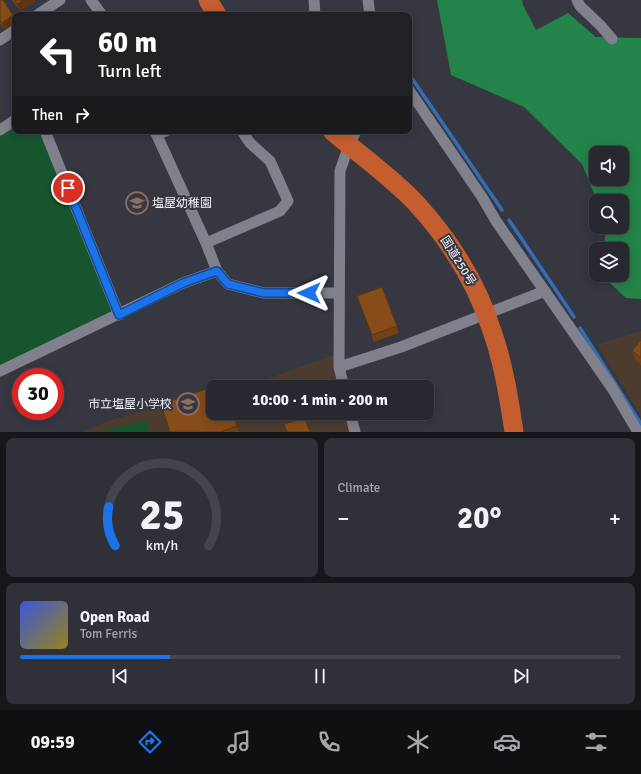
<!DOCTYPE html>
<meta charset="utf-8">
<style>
:root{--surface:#282930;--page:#303138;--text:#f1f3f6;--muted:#a5a6ab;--line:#44454c;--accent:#1a73e8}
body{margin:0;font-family:Signika,"Noto Sans JP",sans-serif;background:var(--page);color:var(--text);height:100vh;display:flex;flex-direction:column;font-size:15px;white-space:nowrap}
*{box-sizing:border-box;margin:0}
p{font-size:13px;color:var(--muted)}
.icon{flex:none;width:22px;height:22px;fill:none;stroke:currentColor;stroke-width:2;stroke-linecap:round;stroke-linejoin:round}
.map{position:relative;height:432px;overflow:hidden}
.side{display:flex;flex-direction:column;gap:6px;padding:6px;background:#16171a;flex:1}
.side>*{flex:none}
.hud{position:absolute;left:12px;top:12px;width:400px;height:122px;border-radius:8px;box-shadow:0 2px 10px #0003,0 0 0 1px var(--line);background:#202124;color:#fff;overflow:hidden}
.fabs{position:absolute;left:589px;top:146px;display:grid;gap:8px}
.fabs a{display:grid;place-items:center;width:40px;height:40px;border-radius:8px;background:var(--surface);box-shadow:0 2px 10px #0003,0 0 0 1px var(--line);font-size:20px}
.speed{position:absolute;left:12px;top:368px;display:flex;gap:8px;font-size:20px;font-weight:700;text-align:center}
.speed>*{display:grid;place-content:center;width:52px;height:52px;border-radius:50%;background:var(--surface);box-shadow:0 2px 10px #0003,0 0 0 1px var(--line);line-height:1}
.speed .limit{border:6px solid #d22;background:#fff;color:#111}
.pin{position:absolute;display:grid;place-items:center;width:34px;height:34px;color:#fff;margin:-17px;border:2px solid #fff;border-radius:50%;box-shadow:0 1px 4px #0007}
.me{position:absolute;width:44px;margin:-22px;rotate:270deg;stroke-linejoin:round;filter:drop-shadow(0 0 3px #0008)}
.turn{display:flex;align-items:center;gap:14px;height:84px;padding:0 20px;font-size:18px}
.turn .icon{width:52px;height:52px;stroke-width:2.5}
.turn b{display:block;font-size:28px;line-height:34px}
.then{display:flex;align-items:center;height:38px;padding:0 20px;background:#0003;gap:8px;font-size:15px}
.big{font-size:30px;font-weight:700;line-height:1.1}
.side .card{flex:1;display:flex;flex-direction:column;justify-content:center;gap:6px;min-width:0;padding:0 14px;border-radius:8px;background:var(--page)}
.side .dial{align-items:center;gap:0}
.dial svg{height:104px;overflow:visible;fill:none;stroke:var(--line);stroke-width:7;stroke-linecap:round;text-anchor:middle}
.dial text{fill:var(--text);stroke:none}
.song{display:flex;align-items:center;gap:12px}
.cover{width:48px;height:48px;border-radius:6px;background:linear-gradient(135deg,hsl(230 70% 55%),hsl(50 70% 35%))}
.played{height:4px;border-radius:2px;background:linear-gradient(90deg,var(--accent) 25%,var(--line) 25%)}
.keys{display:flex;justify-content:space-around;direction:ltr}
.heat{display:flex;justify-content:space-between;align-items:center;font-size:22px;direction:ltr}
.side .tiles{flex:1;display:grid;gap:6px;grid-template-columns:1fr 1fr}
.card:last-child{grid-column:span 2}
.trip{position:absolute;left:206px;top:380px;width:228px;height:40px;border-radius:8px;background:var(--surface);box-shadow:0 2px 10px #0003,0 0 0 1px var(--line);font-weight:700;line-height:40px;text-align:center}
.tab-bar{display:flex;height:64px;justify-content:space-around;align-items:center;background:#101013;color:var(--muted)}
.tab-bar .icon{width:28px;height:28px}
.tab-bar .active{color:var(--accent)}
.tab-bar b{font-size:18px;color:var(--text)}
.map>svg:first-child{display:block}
</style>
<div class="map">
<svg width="641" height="432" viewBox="0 0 641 432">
<rect width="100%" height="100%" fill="#363740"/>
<path fill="#4c3c30" d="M 641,331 L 641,417 L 597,344 Z
M 334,355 L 341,387 L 241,387 L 247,386 Z
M 191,396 L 213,413 L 347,413 L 351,432 L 83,432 L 105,422 Z"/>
<path fill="#17552e" d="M 15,125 L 15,131 L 41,131 L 112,311 L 107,318 L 0,368 L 0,135 Z
M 146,420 L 150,432 L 98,432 Z"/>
<path fill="#238348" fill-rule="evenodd" d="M 437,0 L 522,0 L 523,5 L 536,30 L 568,13 L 596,37 L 641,38 L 641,299 L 626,298 L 601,275 L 622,275 L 622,249 L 604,249 L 606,227 L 622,227 L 622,201 L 597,201 L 582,164 L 524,107 L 451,75 ZM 596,153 L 622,153 L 622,179 L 596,179 Z"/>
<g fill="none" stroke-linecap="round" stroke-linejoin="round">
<path stroke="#336eb4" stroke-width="3.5" d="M 409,74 L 502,210
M 509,220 L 574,317
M 580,328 L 641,424"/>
<path stroke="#80818c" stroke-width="11" d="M 91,0 L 102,15
M 314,0 L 315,15
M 368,0 L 370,15
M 577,0 L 580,6 L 601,26 L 612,39
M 37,15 L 60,0
M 0,40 L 15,30
M 409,90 L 482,197 L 496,221 L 612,388 L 638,432
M 0,130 L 15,120
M 45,131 L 119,315
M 155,131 L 206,243 L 217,271 L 228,284 L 264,293 L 339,293
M 156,134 L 166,131
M 206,243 L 280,211 L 288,201 L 270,161 L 250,143 L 242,131
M 339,367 L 401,347 L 545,291
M 0,371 L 183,283 L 217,271
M 344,387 L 339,367 L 340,171 L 349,145 L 356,131
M 350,413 L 355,432"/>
<path stroke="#c45e2e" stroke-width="19" d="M 208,0 L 217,15
M 332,131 C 360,155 390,176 415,202 C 450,240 478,285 493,334 C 504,366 509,399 514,432"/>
</g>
<path fill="#734116" d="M 0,0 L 15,20 L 15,23 L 5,30 L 0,23 Z
M 12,0 L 34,0 L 35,1 L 20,11 Z
M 382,287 L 399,333 L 374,342 L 357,296 Z
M 641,340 L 641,365 L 636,361 L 632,351 Z
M 232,413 L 239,432 L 170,432 Z"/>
<path fill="#5e3512" d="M 23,0 L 34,0 L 35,1 L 20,11 L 17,4 Z
M 13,15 L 15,20 L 15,23 L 5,30 L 2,23 Z"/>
<path fill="#864c19" stroke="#5e3512" d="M 0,0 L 3,0 L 13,15 L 2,23 L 0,20 Z
M 15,0 L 23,0 L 17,4 Z
M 382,287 L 397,326 L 372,335 L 357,296 Z
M 641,340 L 641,358 L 632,351 Z
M 222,384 L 223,387 L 213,387 L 213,413 L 232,413 L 237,426 L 220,432 L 170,432 L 161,404 Z
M 305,418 L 310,432 L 287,432 L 284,424 Z"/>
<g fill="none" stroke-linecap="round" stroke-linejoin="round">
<g stroke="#114b97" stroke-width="10">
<path id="route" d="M 68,188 L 119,315 L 183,283 L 217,271 L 228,284 L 264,293 L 309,293"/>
</g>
<use href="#route" stroke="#1a73e8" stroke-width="7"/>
</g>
<defs>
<g id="school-ring" transform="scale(1.15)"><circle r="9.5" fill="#363740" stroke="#8d6e63" stroke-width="1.5"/><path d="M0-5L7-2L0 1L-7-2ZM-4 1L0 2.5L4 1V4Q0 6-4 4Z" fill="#8d6e63"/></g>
</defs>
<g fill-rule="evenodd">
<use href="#school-ring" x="137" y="203"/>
<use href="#school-ring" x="188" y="404"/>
</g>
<g text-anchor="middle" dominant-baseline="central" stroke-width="4" stroke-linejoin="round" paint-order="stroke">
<g font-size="12" fill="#f0f1f7" stroke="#363740" text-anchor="start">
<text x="152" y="203">塩屋幼稚園</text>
<text x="172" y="404" text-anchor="end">市立塩屋小学校</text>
</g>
<g font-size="12" fill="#f0f1f7" stroke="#363740">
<text transform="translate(458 261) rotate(58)">国道250号</text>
</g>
</g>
</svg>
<div class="fabs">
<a><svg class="icon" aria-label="sound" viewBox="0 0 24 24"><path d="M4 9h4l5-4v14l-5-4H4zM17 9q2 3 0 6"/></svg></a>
<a><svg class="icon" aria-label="search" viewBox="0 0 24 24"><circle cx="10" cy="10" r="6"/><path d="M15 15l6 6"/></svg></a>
<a><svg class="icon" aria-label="layers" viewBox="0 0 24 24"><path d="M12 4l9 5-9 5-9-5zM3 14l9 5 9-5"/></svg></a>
</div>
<div class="speed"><div class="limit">30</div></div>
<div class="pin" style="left:68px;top:188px;background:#d93025"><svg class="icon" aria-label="arrive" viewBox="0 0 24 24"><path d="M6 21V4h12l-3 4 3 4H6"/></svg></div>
<svg class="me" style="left:309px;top:293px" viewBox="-20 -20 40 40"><path d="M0-17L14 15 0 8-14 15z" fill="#1a73e8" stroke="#fff" stroke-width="4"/></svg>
<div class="trip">10:00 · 1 min · 200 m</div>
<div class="hud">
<div class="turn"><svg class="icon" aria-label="left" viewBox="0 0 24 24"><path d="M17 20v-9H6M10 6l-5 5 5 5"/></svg><div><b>60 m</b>Turn left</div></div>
<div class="then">Then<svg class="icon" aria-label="right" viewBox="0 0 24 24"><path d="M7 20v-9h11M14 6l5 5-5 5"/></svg></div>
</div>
</div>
<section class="side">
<div class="tiles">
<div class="card dial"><svg viewBox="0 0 100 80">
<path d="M14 69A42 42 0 1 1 86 69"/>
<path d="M14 69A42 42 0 0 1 9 39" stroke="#1a73e8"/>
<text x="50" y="56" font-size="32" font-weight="700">25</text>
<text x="50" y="72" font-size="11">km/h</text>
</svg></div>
<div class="card"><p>Climate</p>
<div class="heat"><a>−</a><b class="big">20°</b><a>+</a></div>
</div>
<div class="card">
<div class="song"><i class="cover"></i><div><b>Open Road</b><p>Tom Ferris</p></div></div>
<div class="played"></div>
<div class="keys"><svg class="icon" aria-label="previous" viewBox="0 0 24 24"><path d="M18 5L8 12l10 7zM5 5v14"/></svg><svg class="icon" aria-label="pause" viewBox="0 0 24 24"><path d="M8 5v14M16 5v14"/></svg><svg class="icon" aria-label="next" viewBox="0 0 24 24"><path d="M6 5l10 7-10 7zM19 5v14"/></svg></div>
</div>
</div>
</section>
<nav class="tab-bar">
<b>09:59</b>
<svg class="icon active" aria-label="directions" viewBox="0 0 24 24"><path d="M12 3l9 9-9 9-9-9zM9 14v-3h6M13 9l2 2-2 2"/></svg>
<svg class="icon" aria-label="music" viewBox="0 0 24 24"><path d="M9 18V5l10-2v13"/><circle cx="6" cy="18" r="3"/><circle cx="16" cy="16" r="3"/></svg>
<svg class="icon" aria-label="phone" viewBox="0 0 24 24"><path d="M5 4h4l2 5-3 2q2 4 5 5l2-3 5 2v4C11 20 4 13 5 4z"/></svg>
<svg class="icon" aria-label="climate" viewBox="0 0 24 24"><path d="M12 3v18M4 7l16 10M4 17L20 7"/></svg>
<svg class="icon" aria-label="car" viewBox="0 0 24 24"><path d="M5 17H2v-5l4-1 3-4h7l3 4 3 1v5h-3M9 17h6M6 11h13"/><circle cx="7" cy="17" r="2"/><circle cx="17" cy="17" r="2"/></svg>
<svg class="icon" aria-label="filters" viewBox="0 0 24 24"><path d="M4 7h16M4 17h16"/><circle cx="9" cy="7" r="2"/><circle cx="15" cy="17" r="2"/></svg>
</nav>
